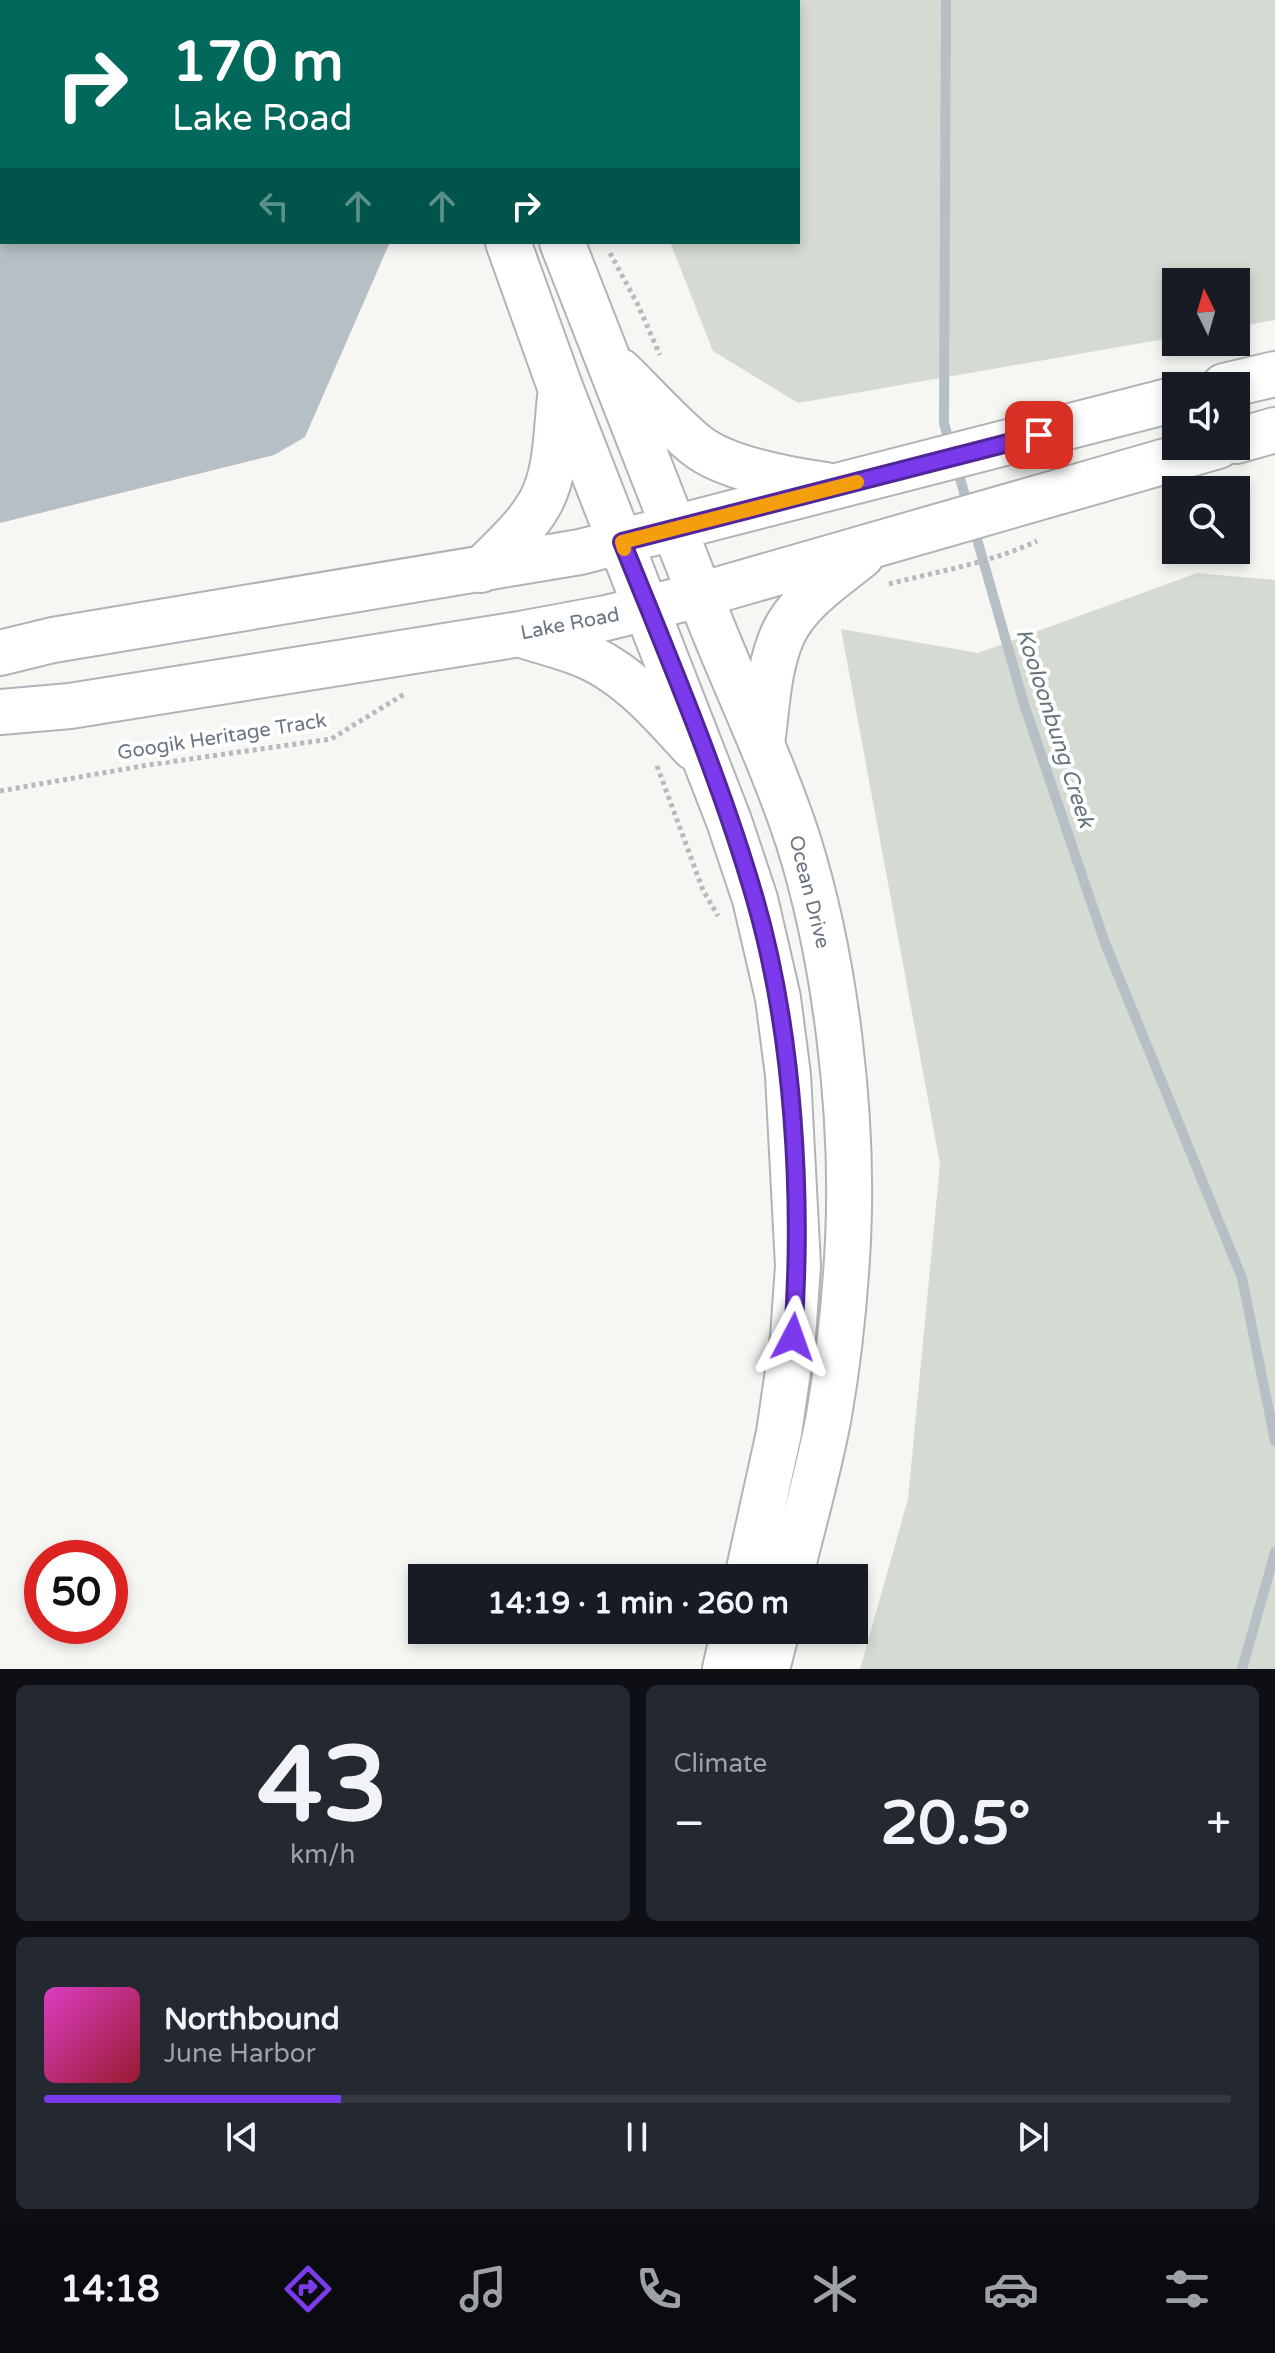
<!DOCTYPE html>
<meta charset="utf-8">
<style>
:root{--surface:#171b24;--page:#242831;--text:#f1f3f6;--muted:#9ea1a6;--line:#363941;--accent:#7c3aed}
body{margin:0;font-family:"Varela Round",sans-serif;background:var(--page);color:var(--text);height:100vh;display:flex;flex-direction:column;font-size:30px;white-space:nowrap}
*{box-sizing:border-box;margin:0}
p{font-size:26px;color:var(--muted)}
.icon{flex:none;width:44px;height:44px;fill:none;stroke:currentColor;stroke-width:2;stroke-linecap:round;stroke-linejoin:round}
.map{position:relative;height:1669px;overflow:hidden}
.drawer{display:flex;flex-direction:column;gap:16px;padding:16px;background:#0d0f14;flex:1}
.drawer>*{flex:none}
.banner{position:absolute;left:0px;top:0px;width:800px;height:244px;box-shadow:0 4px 12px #0003;background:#00695c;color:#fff;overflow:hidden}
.needle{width:52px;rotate:355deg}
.buttons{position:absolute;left:1162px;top:268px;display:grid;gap:16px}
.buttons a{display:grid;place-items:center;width:88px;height:88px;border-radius:0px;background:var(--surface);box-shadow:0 4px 12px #0003;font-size:40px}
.speed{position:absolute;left:24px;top:1540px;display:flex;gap:16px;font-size:40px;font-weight:700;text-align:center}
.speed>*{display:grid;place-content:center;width:104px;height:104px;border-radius:50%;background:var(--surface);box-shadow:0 4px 12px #0003;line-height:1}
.speed .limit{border:12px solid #d22;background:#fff;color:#111}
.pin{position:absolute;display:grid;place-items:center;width:68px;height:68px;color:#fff;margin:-34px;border-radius:16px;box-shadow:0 4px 12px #0006}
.me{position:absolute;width:88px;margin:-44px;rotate:4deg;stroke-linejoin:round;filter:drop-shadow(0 0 6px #0008)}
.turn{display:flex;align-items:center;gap:28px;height:168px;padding:0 40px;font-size:36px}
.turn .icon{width:104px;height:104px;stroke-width:2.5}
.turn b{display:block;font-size:56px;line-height:68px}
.lanes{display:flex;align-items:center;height:76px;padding:0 40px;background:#0003;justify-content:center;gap:40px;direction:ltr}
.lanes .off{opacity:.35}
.big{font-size:60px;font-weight:700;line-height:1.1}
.drawer .tile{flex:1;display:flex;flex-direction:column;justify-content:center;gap:12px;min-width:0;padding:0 28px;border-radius:12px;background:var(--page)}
.drawer .dial{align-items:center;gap:0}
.dial b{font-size:104px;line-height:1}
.song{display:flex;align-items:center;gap:24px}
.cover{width:96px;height:96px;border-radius:12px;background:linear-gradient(135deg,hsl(310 70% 55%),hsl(350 70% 35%))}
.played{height:8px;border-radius:4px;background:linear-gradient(90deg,var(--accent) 25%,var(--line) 25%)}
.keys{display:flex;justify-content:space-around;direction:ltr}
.heat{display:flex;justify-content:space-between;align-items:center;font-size:44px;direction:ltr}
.drawer .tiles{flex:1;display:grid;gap:16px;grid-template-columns:1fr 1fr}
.tile:last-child{grid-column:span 2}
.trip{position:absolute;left:408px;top:1564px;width:460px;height:80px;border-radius:0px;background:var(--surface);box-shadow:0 4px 12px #0003;font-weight:700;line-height:80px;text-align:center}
.menu{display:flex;height:128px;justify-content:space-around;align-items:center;background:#090b0e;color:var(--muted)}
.menu .icon{width:56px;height:56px}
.menu .current{color:var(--accent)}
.menu b{font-size:36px;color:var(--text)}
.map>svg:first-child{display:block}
</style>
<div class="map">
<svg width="1275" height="1669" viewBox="0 0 1275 1669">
<rect width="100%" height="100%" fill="#f6f6f3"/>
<path fill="#d5dad3" d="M 572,0 L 1275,0 L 1275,320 L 1236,327 L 1236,282 L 1176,282 L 1176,337 L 798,403 L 713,351 L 670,242 L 798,242 L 798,2 Z
M 1197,573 L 1275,580 L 1275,1669 L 860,1669 L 908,1499 L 940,1164 L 841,629 L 978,653 Z"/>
<path fill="#b6bfc4" d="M 0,0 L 293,0 L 294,2 L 2,2 L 2,242 L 390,242 L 305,437 L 274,455 L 0,523 Z"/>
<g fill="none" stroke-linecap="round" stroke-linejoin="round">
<path stroke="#b6bfc4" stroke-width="10" d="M 946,0 L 944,423 L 951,448
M 957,468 L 968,506
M 973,525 L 1024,704 L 1105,943 L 1242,1278 L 1275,1441
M 1242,1669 L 1275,1552"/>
<g stroke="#b0b4b8" stroke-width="48">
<path id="secondary" d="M 417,0 L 418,2
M 466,0 L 467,2
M 508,242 L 560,387 L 729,821 L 755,899 L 778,998 L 788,1075 L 798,1266 L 793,1337 L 779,1433 L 747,1578
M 562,242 C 613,370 662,498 712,626 C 741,698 774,767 798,840 C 836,960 854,1116 848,1241 C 845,1299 839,1358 829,1415 C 819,1470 803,1524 790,1578
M 620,371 C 645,395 669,423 696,445 C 724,468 789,480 826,485
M 1224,386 L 1275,374
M 1236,441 L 1275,430
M 481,570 C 501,550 526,528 540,503 C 557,472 556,432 560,397
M 525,636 C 553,645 582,651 607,667 C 641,688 667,719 694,748
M 0,653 L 53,640 L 580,552 L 1176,399
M 0,712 L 70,706 L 520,634 L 606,618 L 700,595 L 1218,446
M 762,744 C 767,708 768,667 783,634 C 798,601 834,578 861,556
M 725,1669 L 734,1630
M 767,1669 L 777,1630"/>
</g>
<path stroke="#b7babc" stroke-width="5" stroke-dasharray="4 4" stroke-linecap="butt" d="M 610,253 L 637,303 L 660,355
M 889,584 C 939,571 990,563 1037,541
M 657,766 L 703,890 L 718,916
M 0,791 L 148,765 L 331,739 L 406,693"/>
<use href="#secondary" stroke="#fff" stroke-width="44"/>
</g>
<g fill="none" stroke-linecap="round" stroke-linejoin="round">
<g stroke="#51269a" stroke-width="20">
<path id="route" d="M 793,1337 C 803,1198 794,1034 755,899 C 720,778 669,659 622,542 L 1039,435"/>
</g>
<use href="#route" stroke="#7c3aed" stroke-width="14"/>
<path stroke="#f59e0b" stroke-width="14" d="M 624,549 L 622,542 L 857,482"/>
</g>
<g text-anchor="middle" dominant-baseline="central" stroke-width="8" stroke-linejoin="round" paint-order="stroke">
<g font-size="20" fill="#697580" stroke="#fff">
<text transform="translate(570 624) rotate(-11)">Lake Road</text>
<text transform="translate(222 737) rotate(-9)">Googik Heritage Track</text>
<text transform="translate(809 892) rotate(76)">Ocean Drive</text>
</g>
<g font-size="22" font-style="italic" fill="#64757c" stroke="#fff">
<text transform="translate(1055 728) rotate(72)">Kooloonbung Creek</text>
</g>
</g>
</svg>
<div class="buttons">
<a><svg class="needle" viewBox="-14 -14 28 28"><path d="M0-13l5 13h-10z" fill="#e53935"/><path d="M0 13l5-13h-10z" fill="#9ea1a6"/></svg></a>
<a><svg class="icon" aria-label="sound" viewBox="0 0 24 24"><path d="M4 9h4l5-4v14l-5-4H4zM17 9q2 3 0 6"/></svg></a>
<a><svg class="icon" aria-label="search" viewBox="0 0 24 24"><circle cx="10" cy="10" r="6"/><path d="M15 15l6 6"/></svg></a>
</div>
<div class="speed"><div class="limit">50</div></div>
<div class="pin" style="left:1039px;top:435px;background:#d93025"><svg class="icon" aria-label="arrive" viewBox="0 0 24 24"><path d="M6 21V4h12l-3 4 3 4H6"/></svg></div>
<svg class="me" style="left:793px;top:1337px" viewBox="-20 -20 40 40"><path d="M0-17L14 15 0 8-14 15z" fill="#7c3aed" stroke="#fff" stroke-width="4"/></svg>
<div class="trip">14:19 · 1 min · 260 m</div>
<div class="banner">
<div class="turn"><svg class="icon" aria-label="right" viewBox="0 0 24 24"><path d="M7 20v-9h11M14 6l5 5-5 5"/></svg><div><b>170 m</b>Lake Road</div></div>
<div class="lanes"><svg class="icon off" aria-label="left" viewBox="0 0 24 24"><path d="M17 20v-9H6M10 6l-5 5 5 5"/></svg><svg class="icon off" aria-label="ahead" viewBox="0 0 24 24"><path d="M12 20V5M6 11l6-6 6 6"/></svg><svg class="icon off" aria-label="ahead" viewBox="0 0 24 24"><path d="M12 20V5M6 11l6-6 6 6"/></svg><svg class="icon" aria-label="right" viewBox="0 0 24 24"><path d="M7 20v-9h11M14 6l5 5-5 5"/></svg></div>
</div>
</div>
<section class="drawer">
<div class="tiles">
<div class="tile dial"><b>43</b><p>km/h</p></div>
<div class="tile"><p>Climate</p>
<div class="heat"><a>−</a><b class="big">20.5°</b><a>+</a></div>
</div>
<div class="tile">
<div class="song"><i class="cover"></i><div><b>Northbound</b><p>June Harbor</p></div></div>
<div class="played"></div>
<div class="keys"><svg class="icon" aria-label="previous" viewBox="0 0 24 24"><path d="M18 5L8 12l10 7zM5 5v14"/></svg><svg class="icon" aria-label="pause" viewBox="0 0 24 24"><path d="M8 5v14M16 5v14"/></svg><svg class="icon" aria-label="next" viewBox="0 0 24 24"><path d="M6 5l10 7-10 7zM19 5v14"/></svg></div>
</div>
</div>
</section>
<nav class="menu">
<b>14:18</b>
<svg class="icon current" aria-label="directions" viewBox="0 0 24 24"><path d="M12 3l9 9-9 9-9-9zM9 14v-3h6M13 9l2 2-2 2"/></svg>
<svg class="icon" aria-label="music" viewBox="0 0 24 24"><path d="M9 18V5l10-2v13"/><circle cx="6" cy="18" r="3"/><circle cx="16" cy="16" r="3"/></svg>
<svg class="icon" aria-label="phone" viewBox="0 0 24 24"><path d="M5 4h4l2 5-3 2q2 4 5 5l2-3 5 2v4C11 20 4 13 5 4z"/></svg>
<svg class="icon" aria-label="climate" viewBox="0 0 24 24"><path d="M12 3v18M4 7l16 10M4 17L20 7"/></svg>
<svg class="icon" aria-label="car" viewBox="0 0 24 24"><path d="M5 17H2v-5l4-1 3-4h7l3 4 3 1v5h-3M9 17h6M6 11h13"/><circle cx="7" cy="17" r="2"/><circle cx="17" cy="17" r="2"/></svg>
<svg class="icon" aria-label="filters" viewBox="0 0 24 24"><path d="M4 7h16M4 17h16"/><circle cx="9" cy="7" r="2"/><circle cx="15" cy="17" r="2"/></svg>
</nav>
